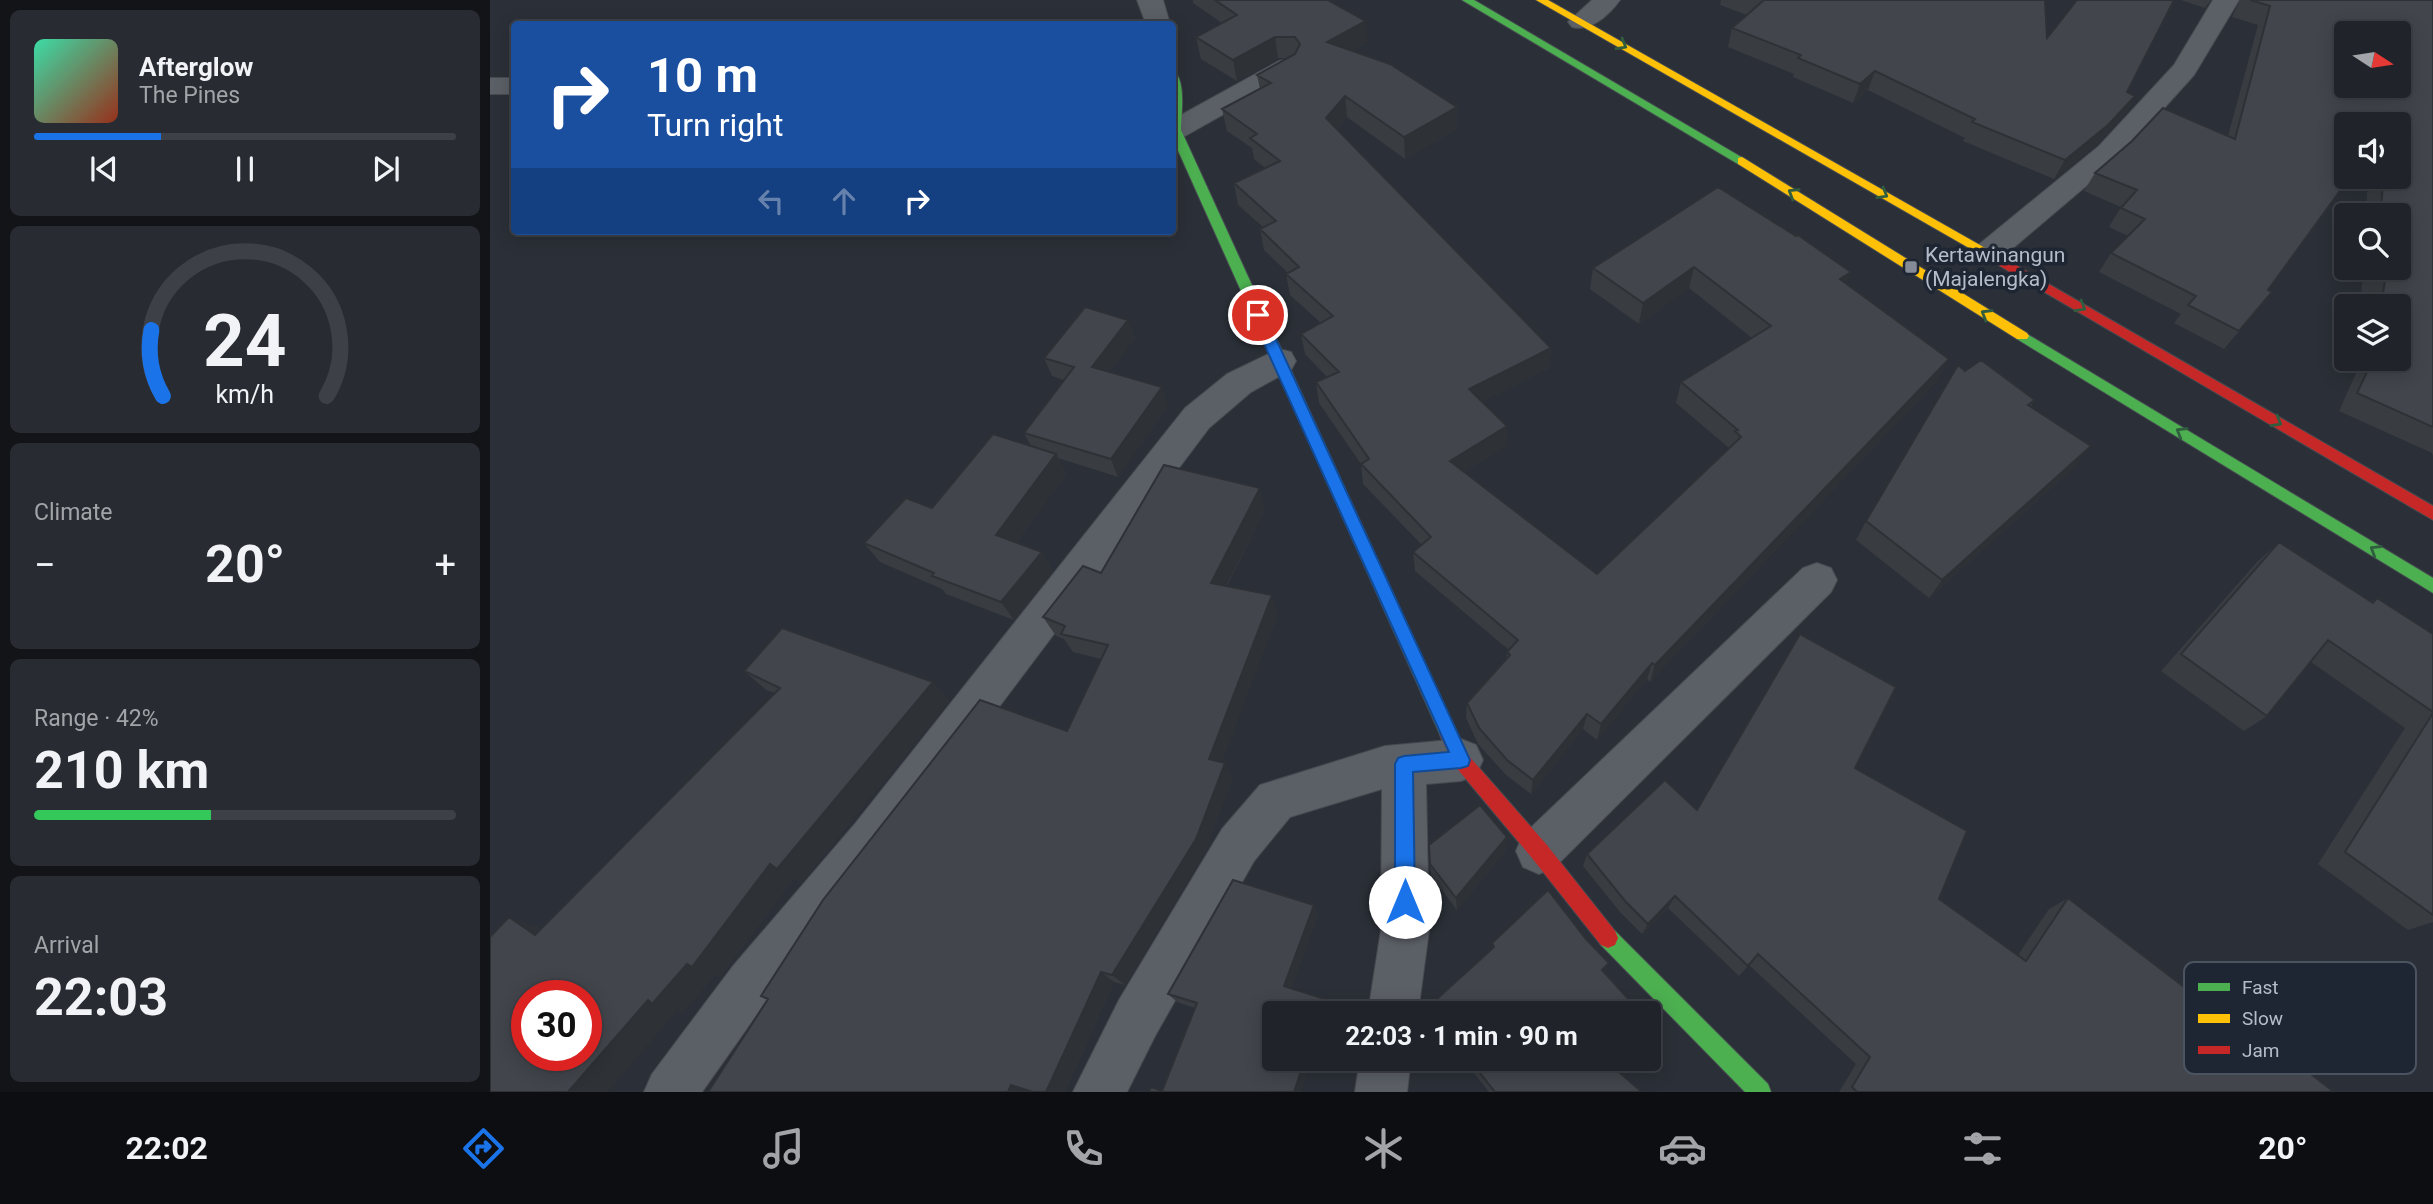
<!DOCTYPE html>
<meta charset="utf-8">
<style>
:root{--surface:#20242a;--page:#282c32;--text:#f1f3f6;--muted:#a2a4a8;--line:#3d4147;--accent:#1a73e8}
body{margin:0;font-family:Roboto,sans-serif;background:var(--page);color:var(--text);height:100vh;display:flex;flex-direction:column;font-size:26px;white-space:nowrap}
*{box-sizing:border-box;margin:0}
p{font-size:23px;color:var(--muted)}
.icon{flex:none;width:38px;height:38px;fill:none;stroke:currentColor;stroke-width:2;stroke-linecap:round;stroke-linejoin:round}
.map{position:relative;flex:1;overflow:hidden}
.drawer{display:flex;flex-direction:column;gap:10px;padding:10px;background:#121417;width:490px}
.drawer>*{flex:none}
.top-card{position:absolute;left:21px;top:21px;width:665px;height:214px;border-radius:7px;box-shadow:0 4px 18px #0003,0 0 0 2px var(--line);background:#1a4fa0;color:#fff;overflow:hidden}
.needle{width:46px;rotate:102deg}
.controls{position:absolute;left:1844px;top:21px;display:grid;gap:14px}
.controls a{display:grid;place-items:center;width:77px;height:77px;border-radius:7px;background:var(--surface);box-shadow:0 4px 18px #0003,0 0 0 2px var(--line);font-size:35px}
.speed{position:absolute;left:21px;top:980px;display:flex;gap:14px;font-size:35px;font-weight:700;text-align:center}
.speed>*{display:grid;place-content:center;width:91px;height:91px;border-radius:50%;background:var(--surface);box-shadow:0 4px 18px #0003,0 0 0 2px var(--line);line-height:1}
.speed .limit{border:10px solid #d22;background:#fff;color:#111}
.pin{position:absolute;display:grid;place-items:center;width:60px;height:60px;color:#fff;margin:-30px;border:4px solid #fff;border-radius:50%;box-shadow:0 2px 7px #0007}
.me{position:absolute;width:77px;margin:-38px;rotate:0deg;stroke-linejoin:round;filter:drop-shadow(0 0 5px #0008)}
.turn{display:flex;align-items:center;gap:24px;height:147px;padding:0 21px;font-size:32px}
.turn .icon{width:91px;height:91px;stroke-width:2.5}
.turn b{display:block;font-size:49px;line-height:60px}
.lanes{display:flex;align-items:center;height:66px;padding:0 21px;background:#0003;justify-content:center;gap:35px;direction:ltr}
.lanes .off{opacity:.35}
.big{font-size:52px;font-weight:700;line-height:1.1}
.drawer .widget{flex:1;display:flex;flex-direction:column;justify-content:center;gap:10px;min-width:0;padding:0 24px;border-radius:10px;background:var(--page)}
.drawer .dial{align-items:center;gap:0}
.dial svg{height:182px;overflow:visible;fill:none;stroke:var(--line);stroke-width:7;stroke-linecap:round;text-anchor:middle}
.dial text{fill:var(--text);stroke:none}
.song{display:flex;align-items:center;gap:21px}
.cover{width:84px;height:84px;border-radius:10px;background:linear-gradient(135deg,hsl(160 70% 55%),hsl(10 70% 35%))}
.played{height:7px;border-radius:4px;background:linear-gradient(90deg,var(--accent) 30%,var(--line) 30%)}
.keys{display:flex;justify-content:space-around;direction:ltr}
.heat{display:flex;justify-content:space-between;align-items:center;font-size:38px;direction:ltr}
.charge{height:10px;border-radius:5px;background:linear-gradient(90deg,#34c759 42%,var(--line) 0)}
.trip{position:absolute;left:772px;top:1001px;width:399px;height:70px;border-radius:7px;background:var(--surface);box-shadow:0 4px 18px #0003,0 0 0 2px var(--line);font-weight:700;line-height:70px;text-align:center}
.dock{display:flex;height:112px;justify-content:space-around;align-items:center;background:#0d0e11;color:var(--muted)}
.dock .icon{width:49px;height:49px}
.dock .selected{color:var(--accent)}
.dock b{font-size:32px;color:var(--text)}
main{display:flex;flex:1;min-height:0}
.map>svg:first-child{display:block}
</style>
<main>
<section class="drawer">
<div class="widget">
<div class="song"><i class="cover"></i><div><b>Afterglow</b><p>The Pines</p></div></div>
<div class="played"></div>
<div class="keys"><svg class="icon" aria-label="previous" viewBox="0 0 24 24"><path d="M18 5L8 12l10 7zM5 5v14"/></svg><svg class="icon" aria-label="pause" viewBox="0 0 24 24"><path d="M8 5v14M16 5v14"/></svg><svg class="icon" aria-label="next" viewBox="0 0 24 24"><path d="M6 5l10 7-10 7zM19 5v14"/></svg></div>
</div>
<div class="widget dial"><svg viewBox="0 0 100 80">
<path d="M14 69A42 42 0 1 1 86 69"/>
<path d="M14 69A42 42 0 0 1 9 40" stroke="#1a73e8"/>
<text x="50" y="56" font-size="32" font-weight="700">24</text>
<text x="50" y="72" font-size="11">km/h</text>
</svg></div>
<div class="widget"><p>Climate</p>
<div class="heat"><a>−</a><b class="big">20°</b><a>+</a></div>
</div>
<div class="widget"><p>Range · 42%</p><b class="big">210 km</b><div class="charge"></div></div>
<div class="widget"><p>Arrival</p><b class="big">22:03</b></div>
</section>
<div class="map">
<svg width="1943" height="1092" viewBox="0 0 1943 1092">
<rect width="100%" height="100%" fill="#2b3038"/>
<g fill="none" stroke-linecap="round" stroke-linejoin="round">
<g stroke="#474b51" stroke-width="2">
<path id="street" d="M 647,0 L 673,0 L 680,24 L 656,24 Z
M 1102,0 L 1130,0 C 1119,15 1101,32 1082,27 L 1078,22 Z
M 1723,0 L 1749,0 L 1704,75 L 1629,158 L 1509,260 L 1498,264 L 1487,260 L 1482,253 L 1487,246 L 1609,146 L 1684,65 Z
M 798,59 L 807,61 L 811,67 L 807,73 L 695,136 L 682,138 L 682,120 L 789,61 Z
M 0,78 L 24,78 L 24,94 L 0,94 Z
M 789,349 L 801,352 L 806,361 L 801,370 L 761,392 L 719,428 L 396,857 L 277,1000 L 212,1092 L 154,1092 L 162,1074 L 243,966 L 364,825 L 695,408 L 737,374 Z
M 1327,563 L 1341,568 L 1347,580 L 1341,592 L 1065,867 L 1049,874 L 1033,867 L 1026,851 L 1033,835 L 1313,568 Z
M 971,739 L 986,745 L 993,760 L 986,775 L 971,781 L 936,784 L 939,930 L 928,1013 L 878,1013 L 891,930 L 892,789 L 800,817 L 764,861 L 665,1036 L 637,1092 L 583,1092 L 629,1000 L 732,829 L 770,785 L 895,746 Z
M 870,1059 L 921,1059 L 917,1092 L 865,1092 Z"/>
</g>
<g stroke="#474b51" stroke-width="2">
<path id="fast" d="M 972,0 L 984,0 L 1258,161 L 1256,164 L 1248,164 Z
M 682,70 C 697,78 691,114 691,130 L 965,729 L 968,735 L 965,741 L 959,743 L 953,741 L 682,137 Z
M 1532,331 L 1943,578 L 1943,593 L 1527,339 L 1525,336 Z
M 1118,928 L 1125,931 L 1278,1084 L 1281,1092 L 1255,1092 L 1111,945 L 1108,938 L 1111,931 Z"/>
</g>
<g stroke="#474b51" stroke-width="2">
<path id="slow" d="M 1046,0 L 1058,0 L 1504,253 L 1498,257 L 1493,256 Z
M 1252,157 L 1537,333 L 1539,336 L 1537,339 L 1527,339 L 1248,164 L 1248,158 Z"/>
</g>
<g stroke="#474b51" stroke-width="2">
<path id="jam" d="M 1498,249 L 1943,506 L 1943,520 L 1493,256 L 1492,253 Z
M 959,727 L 965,729 L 977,754 L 1056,844 L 1125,931 L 1128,938 L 1125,945 L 1118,948 L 1111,945 L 1042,858 L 965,766 L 950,735 L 953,729 Z"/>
</g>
<use href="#street" fill="#5b5f66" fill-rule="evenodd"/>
<use href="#fast" fill="#4caf50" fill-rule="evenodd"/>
<use href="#slow" fill="#ffc107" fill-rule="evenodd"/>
<use href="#jam" fill="#c62828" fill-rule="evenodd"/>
</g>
<path fill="#393c41" d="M 703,0 L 838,0 L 878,42 L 862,51 L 967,107 L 967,129 L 915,159 L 857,117 L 847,129 L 1061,348 L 1059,368 L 992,402 L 1017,426 L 1016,446 L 974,472 L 1107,574 L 1239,448 L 1186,403 L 1191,382 L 1262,338 L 1199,288 L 1149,324 L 1100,289 L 1103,268 L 1228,187 L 1356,283 L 1448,380 L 1160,682 L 1157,679 L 1107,740 L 1093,729 L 1041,794 L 1016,775 L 988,744 L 976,718 L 977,703 L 1016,659 L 1017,652 L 1019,650 L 925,571 L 923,552 L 932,545 L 873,484 L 871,464 L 829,403 L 826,382 L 837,377 L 815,354 L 811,334 L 831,323 L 800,295 L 796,274 L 798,273 L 774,250 L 770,229 L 773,227 L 748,205 L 744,183 L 775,168 L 764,159 L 762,148 L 737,131 L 732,109 L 770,89 L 767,75 L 797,58 L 788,58 L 747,81 L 711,59 L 706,37 L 732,23 L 703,3 Z
M 1231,0 L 1555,0 L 1557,38 L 1637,92 L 1645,96 L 1634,115 L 1607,144 L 1564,179 L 1473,141 L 1475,138 L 1378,90 L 1363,103 L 1303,77 L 1304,74 L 1238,47 L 1242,28 L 1257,15 L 1230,5 Z
M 1691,0 L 1721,0 L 1715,8 Z
M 1750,0 L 1943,0 L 1943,456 L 1942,453 L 1849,411 L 1867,371 L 1869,359 L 1909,359 L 1909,306 L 1876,306 L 1877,298 L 1871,296 L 1873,268 L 1909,268 L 1909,215 L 1876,215 L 1878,177 L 1909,177 L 1909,124 L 1857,124 L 1778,290 L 1782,292 L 1734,349 L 1684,323 L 1691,314 L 1609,272 L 1621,253 L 1638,236 L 1619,227 L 1631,207 L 1594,191 L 1605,173 L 1738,136 L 1768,25 L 1742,17 Z
M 638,320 L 645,338 L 619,372 L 678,405 L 628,477 L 568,458 L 576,474 L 526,543 L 563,571 L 524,620 L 456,594 L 452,589 L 390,562 L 374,543 L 442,508 L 541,446 L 534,433 L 574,380 L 562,376 L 554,358 Z
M 1475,371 L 1545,400 L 1541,406 L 1586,466 L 1439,598 L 1366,540 L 1376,521 Z
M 775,509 L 737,586 L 788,614 L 731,762 L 743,778 L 714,853 L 635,985 L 624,982 L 575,1092 L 541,1092 L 538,1091 L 538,1092 L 218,1092 L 577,731 L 611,659 L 583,652 L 574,639 L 566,636 L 553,617 L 611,573 Z
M 1789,542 L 1881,602 L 1887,598 L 1943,634 L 1943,922 L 1918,930 L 1828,864 L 1915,728 L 1821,662 L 1777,716 L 1754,731 L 1671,671 L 1768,561 Z
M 254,671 L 443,682 L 459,701 L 311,883 L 304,878 L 230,977 L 225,975 L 192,1013 L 187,1011 L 285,693 L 276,690 Z
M 1365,768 L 1449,899 L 1528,955 L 1559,909 L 1578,898 L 1714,1002 L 1724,999 L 1844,1092 L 1349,1092 L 1366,1064 L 1259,965 L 1249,976 L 1178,908 L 1152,934 L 1130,912 L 1093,866 L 1097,854 L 1207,810 Z
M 1016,850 L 967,910 L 941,876 L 940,864 Z
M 824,905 L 828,915 L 801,989 L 839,1007 L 811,1092 L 659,1092 L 672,1091 L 705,1008 L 687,1002 L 678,994 Z
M 973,1059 L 1114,1059 L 1152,1092 L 999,1092 Z"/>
<path fill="#2e3135" d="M 876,21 L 878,42 L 839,64 L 837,42 Z
M 785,37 L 788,58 L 747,81 L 743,60 Z
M 1385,71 L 1378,90 L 1363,103 L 1370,84 Z
M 855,96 L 857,117 L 838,139 L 836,118 Z
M 1645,96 L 1634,115 L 1607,144 L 1564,179 L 1575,160 Z
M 967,107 L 967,129 L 915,159 L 914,137 Z
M 1204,267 L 1199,288 L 1149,324 L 1153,303 Z
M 1361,272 L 1352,294 L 1350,279 Z
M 638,320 L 645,338 L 609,385 L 602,367 Z
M 1061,348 L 1059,368 L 979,409 L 979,389 Z
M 1459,359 L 1448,380 L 1160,682 L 1165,665 Z
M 672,387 L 678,405 L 628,477 L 621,459 Z
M 1017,426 L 1016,446 L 960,481 L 960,461 Z
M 1601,446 L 1586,466 L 1439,598 L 1452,580 Z
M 566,454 L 576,474 L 518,554 L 506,535 Z
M 770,488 L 775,509 L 728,602 L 721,583 Z
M 552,552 L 563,571 L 524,620 L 511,602 Z
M 782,595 L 788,614 L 727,775 L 719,759 Z
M 1162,663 L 1157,679 L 1107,740 L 1111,724 Z
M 443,682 L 459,701 L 311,883 L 304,878 L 230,977 L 225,975 L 192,1013 L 187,1011 L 118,1092 L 78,1092 L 158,1000 Z
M 1097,714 L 1093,729 L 1041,794 L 1043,780 Z
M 735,763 L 743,778 L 714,853 L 635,985 L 622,975 Z
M 1017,837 L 1016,850 L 967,910 L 966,898 Z
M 1185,896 L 1178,908 L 1152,934 L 1158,924 Z
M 824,905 L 828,915 L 799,995 L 794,986 Z
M 19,917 L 53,929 L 45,935 Z
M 611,972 L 624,982 L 575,1092 L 556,1092 Z
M 835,999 L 839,1007 L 837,1013 L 830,1013 Z
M 815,1059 L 822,1059 L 811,1092 L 804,1092 Z
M 521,1085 L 538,1091 L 538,1092 L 518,1092 Z"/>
<path fill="#42464c" stroke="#2e3135" stroke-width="2" fill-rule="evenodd" d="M 725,0 L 838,0 L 876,21 L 837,42 L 900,64 L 967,107 L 914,137 L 855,96 L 836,118 L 1061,348 L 979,389 L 1017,426 L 960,461 L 1107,574 L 1251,437 L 1245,431 L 1248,430 L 1191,382 L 1281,326 L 1204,267 L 1153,303 L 1103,268 L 1228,187 L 1306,236 L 1308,235 L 1361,272 L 1350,279 L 1459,359 L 1165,665 L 1162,663 L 1111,724 L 1097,714 L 1043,780 L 1017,760 L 989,728 L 977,703 L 1020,655 L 1017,652 L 1028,640 L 923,552 L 941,537 L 871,464 L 879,459 L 826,382 L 849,372 L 811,334 L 843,316 L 796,274 L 809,267 L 770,229 L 786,221 L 744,183 L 790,161 L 760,138 L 767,134 L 732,109 L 781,83 L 767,75 L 805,54 L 810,44 L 805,37 L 785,37 L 743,60 L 706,37 L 747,15 Z
M 1273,0 L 1555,0 L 1557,38 L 1587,0 L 1684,0 L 1637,92 L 1645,96 L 1618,125 L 1575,160 L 1482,122 L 1485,119 L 1385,71 L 1370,84 L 1308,58 L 1311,55 L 1242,28 L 1274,0 Z
M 1760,0 L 1943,0 L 1943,427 L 1867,393 L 1883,359 L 1909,359 L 1909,306 L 1891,306 L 1895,280 L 1889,278 L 1889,268 L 1909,268 L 1909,215 L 1891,215 L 1893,177 L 1909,177 L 1909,124 L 1857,124 L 1857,177 L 1860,177 L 1778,290 L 1782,292 L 1749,331 L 1698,305 L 1706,296 L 1621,253 L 1655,219 L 1631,208 L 1647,190 L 1605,173 L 1642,141 L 1673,108 L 1745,139 L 1780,6 ZM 1857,33 L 1909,33 L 1909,86 L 1857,86 Z
M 595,307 L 638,320 L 602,367 L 672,387 L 621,459 L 534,433 L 584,367 L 554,358 Z
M 1491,360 L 1545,400 L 1538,405 L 1601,446 L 1452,580 L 1376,521 L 1468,365 L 1475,371 Z
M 503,434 L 566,454 L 506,535 L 552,552 L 511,602 L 442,576 L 444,573 L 374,543 L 416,498 L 442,508 Z
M 674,465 L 770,488 L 721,583 L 782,595 L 719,759 L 735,763 L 706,839 L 622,975 L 611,972 L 556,1092 L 543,1092 L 521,1085 L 518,1092 L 218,1092 L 278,999 L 271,996 L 333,900 L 490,700 L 577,731 L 618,645 L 571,634 L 575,626 L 553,617 L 593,566 L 611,573 Z
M 1789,542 L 1883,603 L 1887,598 L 1943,634 L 1943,712 L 1838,640 L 1777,716 L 1691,654 Z
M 292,628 L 443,682 L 287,869 L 280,864 L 202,967 L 197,964 L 162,1004 L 158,1000 L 78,1092 L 0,1092 L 0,937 L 19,917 L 45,935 L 290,688 L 254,671 ZM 37,996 L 96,996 L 96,1055 L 37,1055 Z
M 1310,634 L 1406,687 L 1365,768 L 1477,831 L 1449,899 L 1536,961 L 1578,898 L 1719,1006 L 1724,999 L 1844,1092 L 1367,1092 L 1362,1087 L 1380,1057 L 1268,954 L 1258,966 L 1185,896 L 1158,924 L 1135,901 L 1097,854 L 1175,780 L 1207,810 Z
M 1943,713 L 1943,915 L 1855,852 Z
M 990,805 L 1017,837 L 966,898 L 940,864 L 939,845 Z
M 743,880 L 824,905 L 794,986 L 835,999 L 830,1013 L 784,1013 L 784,1059 L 815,1059 L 804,1092 L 659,1092 L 661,1087 L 672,1091 L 707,1003 L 678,994 Z
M 1058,890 L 1096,939 L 1119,963 L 1112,970 L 1142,1003 L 1132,1013 L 943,1013 L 938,1007 L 1004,947 L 1002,943 Z
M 979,1059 L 1114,1059 L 1152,1092 L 1005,1092 Z"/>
<defs><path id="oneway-chevron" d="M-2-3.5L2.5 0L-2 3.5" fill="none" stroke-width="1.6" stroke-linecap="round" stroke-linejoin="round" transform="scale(1.75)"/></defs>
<g stroke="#305d3f">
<use href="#oneway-chevron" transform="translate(1132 45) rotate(30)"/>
<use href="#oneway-chevron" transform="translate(1303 193) rotate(-148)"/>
<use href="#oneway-chevron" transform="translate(1393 194) rotate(30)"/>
<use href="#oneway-chevron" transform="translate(1591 307) rotate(30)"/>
<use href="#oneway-chevron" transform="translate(1496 314) rotate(-149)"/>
<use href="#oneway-chevron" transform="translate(1787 422) rotate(30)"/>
<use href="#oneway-chevron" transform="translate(1691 432) rotate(-149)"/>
<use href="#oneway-chevron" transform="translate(1885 550) rotate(-148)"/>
</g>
<path fill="#1a73e8" stroke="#114b97" stroke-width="2" d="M 768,310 L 775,315 L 980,760 L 978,766 L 971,768 L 923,772 L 925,902 L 922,909 L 915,912 L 908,909 L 905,902 L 905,764 L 908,758 L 914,756 L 959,752 L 761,315 Z"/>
<rect fill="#858b96" stroke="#1e2633" stroke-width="2.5" x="1414" y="260" width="14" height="14" rx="3.5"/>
<g text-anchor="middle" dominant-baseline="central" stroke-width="7" stroke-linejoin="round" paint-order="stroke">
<g font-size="21" fill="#b5bcc9" stroke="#1e2633" text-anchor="start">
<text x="1435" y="255">Kertawinangun<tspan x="1435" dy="24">(Majalengka)</tspan></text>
</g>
</g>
<rect x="1694" y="962" width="232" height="112" rx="10" fill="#1e2633" stroke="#4b5360" stroke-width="2"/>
<rect x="1708" y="983" width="32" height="8" fill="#4caf50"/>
<rect x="1708" y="1014" width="32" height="9" fill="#ffc107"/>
<rect x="1708" y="1046" width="32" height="8" fill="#c62828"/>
<g font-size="19" fill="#b5bcc9">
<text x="1752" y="994">Fast</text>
<text x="1752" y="1025">Slow</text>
<text x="1752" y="1057">Jam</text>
</g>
</svg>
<div class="controls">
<a><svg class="needle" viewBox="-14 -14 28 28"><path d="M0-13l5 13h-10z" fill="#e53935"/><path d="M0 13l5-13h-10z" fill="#a2a4a8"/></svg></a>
<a><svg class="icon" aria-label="sound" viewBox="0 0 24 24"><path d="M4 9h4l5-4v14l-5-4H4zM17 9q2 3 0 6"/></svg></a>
<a><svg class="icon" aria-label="search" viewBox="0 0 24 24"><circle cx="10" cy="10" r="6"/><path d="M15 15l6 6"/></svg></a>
<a><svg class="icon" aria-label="layers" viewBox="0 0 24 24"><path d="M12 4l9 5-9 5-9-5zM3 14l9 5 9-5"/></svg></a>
</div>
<div class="speed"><div class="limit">30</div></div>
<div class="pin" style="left:768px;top:315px;background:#d93025"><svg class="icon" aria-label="arrive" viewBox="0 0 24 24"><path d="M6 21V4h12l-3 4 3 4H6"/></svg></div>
<svg class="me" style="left:915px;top:902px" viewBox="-20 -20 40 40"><circle r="19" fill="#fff"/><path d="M0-13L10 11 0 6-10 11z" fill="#1a73e8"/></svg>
<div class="trip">22:03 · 1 min · 90 m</div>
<div class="top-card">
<div class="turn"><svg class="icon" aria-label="right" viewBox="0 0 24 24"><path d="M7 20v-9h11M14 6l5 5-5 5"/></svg><div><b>10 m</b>Turn right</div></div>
<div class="lanes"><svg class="icon off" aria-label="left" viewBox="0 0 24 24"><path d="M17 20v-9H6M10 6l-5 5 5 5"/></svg><svg class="icon off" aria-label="ahead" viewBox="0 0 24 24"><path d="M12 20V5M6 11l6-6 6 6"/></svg><svg class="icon" aria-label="right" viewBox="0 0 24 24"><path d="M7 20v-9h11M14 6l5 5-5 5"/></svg></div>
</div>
</div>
</main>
<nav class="dock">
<b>22:02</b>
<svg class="icon selected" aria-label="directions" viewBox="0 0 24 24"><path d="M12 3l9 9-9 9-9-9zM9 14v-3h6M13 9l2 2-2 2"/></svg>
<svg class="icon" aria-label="music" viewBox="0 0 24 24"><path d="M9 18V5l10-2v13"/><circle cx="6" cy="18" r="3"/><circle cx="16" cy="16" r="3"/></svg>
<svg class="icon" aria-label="phone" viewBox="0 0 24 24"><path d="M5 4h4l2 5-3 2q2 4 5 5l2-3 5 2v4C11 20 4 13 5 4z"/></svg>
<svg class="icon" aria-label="climate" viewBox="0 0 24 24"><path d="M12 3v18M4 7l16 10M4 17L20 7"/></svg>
<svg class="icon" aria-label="car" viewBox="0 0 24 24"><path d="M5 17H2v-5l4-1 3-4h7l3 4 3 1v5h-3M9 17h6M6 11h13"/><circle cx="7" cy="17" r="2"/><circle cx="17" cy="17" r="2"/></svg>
<svg class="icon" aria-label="filters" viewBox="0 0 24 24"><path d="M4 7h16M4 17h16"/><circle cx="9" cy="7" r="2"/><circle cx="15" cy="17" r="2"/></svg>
<b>20°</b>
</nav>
